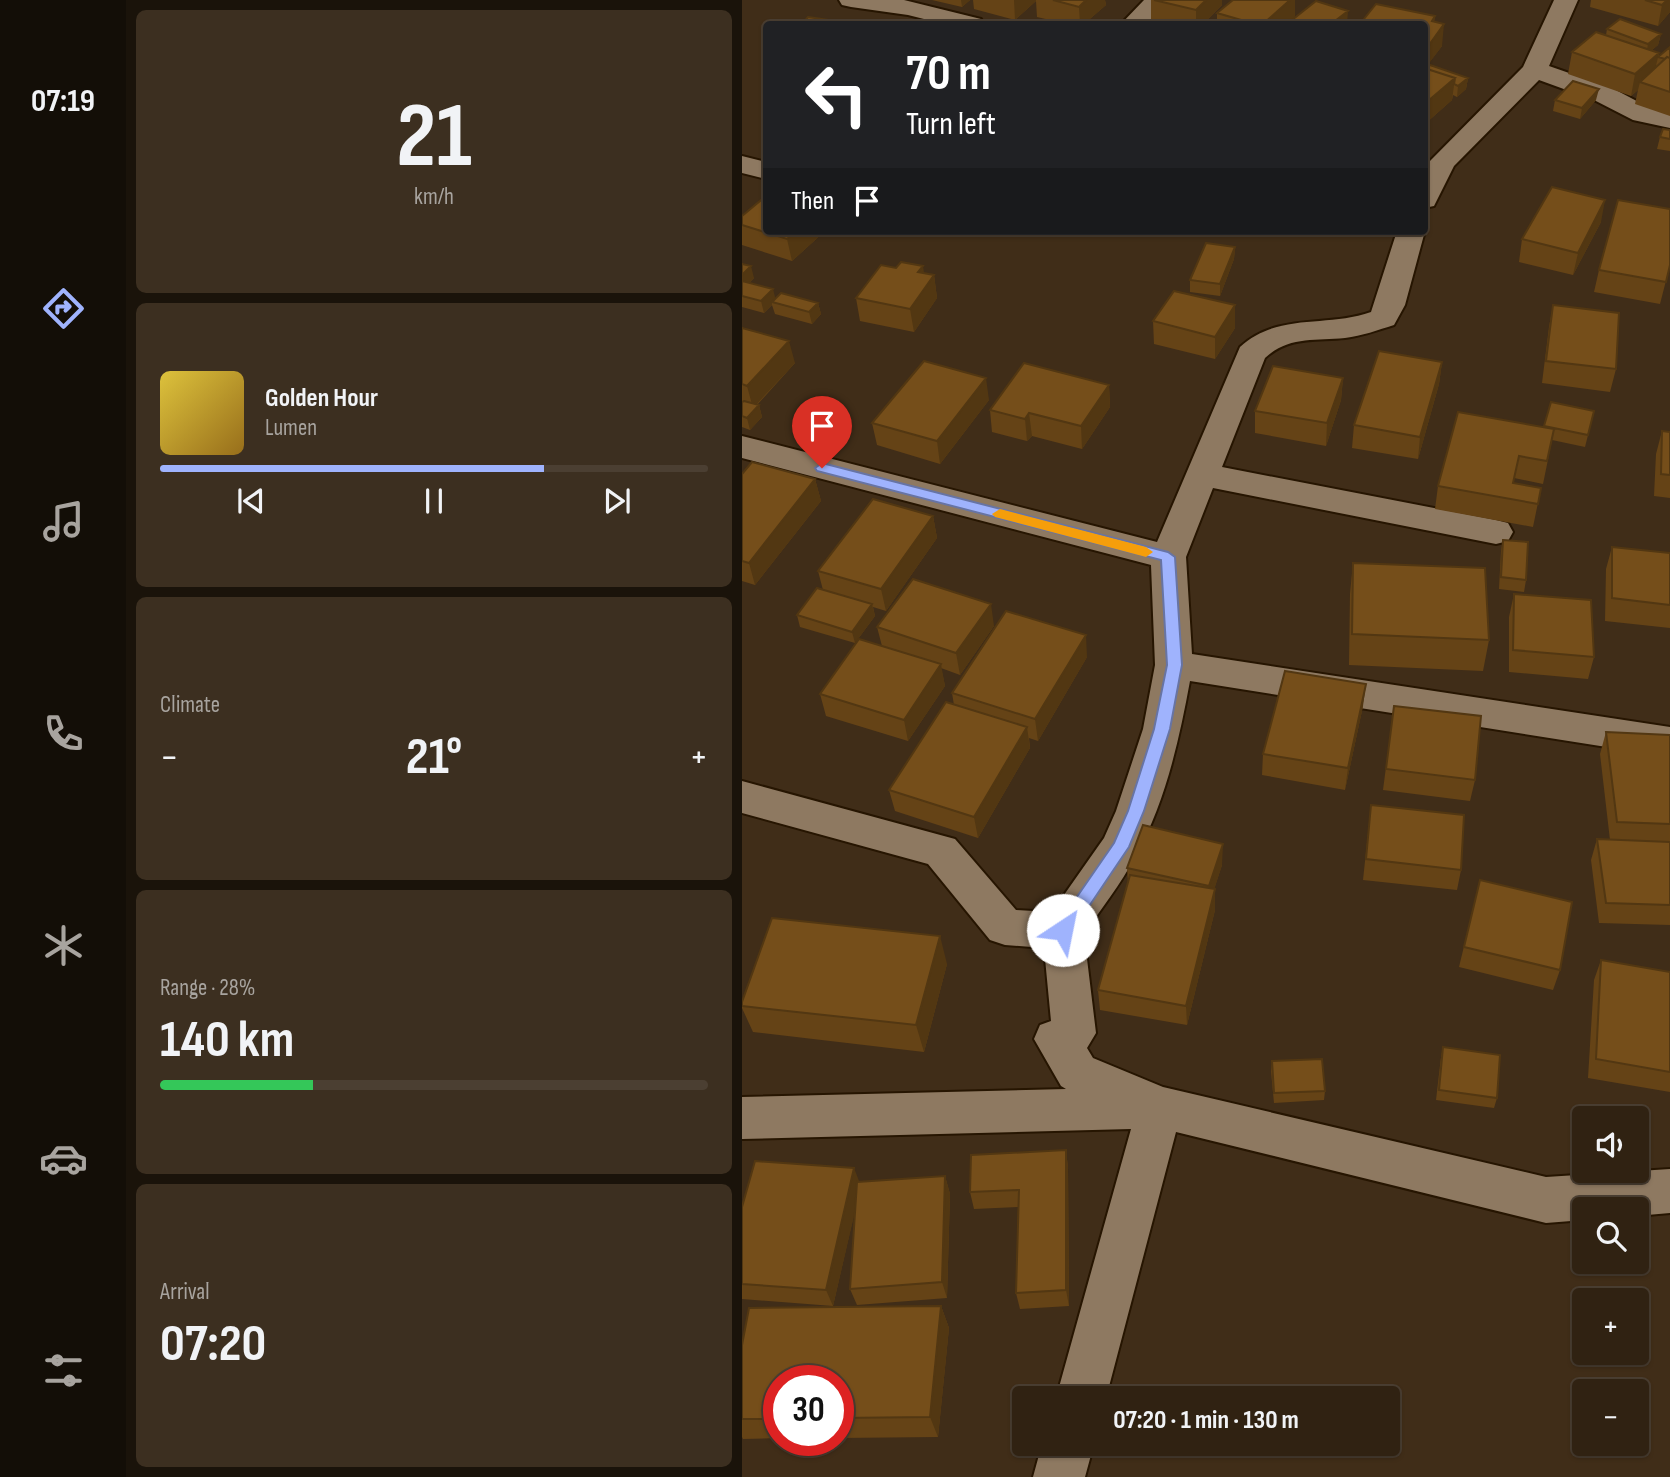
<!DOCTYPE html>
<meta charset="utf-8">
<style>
:root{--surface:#302212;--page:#3c2f20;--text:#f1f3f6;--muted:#a8a49f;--line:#4b3f32;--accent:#9fb3fd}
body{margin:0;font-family:"Sofia Sans Condensed",sans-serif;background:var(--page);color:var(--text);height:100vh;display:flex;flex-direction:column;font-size:26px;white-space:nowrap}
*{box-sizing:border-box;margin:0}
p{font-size:23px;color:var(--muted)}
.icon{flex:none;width:38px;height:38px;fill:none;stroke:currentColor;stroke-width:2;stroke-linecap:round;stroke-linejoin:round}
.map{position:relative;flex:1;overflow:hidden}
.side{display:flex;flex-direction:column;gap:10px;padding:10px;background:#1a130a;width:616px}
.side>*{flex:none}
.hud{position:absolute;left:21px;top:21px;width:665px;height:214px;border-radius:7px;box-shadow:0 2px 5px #0004,0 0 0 2px var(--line);background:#202124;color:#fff;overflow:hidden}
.controls{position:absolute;left:830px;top:1106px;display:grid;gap:14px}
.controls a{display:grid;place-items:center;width:77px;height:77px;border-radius:7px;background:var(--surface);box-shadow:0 2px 5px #0004,0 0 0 2px var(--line);font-size:35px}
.speed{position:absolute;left:21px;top:1365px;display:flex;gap:14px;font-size:35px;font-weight:700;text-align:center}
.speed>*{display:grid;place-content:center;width:91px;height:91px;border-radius:50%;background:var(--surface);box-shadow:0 2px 5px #0004,0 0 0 2px var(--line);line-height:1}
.speed .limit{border:10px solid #d22;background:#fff;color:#111}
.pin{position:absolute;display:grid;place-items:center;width:60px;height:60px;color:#fff;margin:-72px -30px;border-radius:50% 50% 50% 0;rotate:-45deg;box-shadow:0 0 7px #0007}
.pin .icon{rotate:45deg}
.me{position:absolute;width:77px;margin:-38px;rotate:34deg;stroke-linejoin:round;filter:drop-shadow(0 0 5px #0008)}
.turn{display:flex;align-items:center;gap:24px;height:147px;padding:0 28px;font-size:32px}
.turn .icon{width:91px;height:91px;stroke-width:2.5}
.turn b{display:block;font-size:49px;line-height:60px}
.then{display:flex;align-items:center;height:66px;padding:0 28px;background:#0003;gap:14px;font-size:26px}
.big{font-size:52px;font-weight:700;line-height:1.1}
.side .widget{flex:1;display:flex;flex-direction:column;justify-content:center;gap:10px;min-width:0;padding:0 24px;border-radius:10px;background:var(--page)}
.side .dial{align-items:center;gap:0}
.dial b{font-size:91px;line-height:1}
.song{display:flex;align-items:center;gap:21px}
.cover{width:84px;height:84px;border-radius:10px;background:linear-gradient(135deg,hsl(50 70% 55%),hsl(40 70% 35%))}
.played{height:7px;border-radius:4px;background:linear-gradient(90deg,var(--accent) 70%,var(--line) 70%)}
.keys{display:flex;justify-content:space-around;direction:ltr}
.heat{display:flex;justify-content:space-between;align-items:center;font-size:38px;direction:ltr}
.charge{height:10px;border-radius:5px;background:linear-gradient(90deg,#34c759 28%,var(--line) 0)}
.trip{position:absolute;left:270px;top:1386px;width:388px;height:70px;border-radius:7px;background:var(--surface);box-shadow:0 2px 5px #0004,0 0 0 2px var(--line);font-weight:700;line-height:70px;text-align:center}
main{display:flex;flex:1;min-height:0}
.tab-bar{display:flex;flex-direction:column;width:126px;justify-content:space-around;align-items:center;background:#130e07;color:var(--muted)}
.tab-bar .icon{width:49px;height:49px}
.tab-bar .on{color:var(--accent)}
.tab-bar b{font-size:32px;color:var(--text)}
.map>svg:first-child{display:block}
</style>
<main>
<nav class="tab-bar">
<b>07:19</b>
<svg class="icon on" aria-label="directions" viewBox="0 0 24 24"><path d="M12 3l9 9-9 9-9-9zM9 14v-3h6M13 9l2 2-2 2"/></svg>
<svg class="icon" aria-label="music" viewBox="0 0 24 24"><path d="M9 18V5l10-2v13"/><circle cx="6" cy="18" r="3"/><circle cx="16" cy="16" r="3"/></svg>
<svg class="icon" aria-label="phone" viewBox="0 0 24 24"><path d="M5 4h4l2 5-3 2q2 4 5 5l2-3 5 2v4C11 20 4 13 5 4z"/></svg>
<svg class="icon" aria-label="climate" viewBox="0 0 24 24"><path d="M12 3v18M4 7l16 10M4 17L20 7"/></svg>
<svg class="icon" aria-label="car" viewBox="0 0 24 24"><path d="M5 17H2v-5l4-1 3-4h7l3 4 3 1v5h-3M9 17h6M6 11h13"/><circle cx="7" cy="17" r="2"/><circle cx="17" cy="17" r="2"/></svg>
<svg class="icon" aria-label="filters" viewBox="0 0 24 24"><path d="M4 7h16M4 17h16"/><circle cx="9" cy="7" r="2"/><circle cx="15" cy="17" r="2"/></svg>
</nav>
<section class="side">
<div class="widget dial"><b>21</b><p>km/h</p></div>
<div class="widget">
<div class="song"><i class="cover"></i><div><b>Golden Hour</b><p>Lumen</p></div></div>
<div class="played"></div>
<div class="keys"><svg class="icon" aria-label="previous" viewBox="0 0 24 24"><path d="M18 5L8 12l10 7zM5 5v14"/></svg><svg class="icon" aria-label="pause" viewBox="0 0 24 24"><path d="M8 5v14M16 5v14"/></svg><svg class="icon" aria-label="next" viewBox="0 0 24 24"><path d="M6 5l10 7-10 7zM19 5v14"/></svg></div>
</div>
<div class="widget"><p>Climate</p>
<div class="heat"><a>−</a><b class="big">21°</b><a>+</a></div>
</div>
<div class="widget"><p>Range · 28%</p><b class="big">140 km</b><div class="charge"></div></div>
<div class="widget"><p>Arrival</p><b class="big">07:20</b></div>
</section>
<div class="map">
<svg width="928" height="1477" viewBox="0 0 928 1477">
<rect width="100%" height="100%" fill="#402d18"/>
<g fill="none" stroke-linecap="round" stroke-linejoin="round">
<g stroke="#261501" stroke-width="4">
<path id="street" d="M 97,0 L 162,0 L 239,19 L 242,24 L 202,24 L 166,15 L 109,7 L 100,5 Z
M 402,0 L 428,0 L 405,24 L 379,24 Z
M 812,0 L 836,0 L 807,66 L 870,88 L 908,108 L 928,112 L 928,128 L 891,120 L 852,100 L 797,80 L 712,166 L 692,206 L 682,208 L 682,170 L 686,163 L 781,67 Z
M 0,156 L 24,162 L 24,179 L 0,173 Z
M 682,230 L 683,231 L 663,305 L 652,325 C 636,330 620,336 603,338 C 572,341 547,336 523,358 L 480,467 L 754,520 L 766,523 L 771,532 L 766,541 L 754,544 L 471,488 L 444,557 L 450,654 L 928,727 L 928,757 L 448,681 C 437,741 423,804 393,857 C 379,884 359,909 342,934 L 354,1033 L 345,1048 L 351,1058 L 421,1087 L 804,1177 L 928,1169 L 928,1213 L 894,1216 L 894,1209 L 842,1209 L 842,1220 L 804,1223 L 434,1132 L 364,1398 L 314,1398 L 389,1129 L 0,1139 L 0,1097 L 324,1089 L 319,1086 L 292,1039 L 298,1025 L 309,1021 L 302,948 L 263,945 L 248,940 L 186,864 L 0,813 L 0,781 L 213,839 L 274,910 L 310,912 L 362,838 L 374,811 L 401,729 L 413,665 L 409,565 L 0,458 L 0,436 L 415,542 L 498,347 C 536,312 584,328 629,312 L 655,231 Z
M 300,1444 L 352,1444 L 343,1477 L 291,1477 Z"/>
</g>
<use href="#street" fill="#8e7961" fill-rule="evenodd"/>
</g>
<path fill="#654316" d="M 190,0 L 228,0 L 220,7 Z
M 231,0 L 363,0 L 364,5 L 342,24 L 325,24 L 295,17 L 294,1 L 273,20 L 232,9 Z
M 409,0 L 480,0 L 480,5 L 461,24 L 426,24 L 409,21 Z
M 491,0 L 553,0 L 553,17 L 544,24 L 465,24 L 475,22 L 475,13 Z
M 849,0 L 928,0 L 928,12 L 916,26 L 848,7 Z
M 693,16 L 692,22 L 700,46 L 686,64 L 726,78 L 724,89 L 715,97 L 711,95 L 710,100 L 684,123 L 682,123 L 682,24 Z
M 865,29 L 919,34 L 916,45 L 910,50 L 917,53 L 917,56 L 928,47 L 928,116 L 893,104 L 896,90 L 889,96 L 826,74 L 830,52 L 864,35 Z
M 813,100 L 854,100 L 838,119 L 811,111 Z
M 928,130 L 928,151 L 915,149 L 918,137 Z
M 0,216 L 24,231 L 83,231 L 50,261 L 0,245 Z
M 859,222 L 831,275 L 777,262 L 780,239 Z
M 493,247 L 492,259 L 478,296 L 448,292 L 448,280 Z
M 0,264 L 12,278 L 7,283 L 33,299 L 76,303 L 79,314 L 70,324 L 33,314 L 30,305 L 22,313 L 0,307 Z
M 928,265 L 918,304 L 852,292 L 857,270 Z
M 182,273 L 192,275 L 195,298 L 172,332 L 118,321 L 114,298 Z
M 811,305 L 874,369 L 868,392 L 800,383 L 807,327 Z
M 411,321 L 493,328 L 473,359 L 412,344 Z
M 0,328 L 53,363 L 15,405 L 17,405 L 20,417 L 8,430 L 0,427 Z
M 700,362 L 697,384 L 676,459 L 610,448 L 612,425 Z
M 601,378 L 599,400 L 584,446 L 513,433 L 513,411 Z
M 367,385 L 368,407 L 340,449 L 290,436 L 285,441 L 250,432 L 248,410 Z
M 247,400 L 198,464 L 135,445 L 130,423 Z
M 852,411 L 843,447 L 810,440 L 801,484 L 772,478 L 771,483 L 799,488 L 791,527 L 693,509 L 696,486 L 802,427 Z
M 920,431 L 928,432 L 928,498 L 912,496 L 914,454 Z
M 0,474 L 73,479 L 79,501 L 13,585 L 0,581 Z
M 191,516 L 195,538 L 144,611 L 131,607 L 133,616 L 113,643 L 58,627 L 55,615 L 81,590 L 76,571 Z
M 761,540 L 784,580 L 782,592 L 757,589 L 759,551 Z
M 870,547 L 928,553 L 928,628 L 863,621 L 864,569 Z
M 611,563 L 747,640 L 741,671 L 607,665 L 608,594 Z
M 772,594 L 852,657 L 846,679 L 767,672 L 767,617 Z
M 252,626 L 218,675 L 199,668 L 203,686 L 166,741 L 84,716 L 78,694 L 140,646 L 135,627 Z
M 345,657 L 296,741 L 287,738 L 288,748 L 236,838 L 153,811 L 147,790 L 212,705 L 210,693 Z
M 621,706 L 603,790 L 520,775 L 521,754 Z
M 652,706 L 733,780 L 728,801 L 641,790 Z
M 864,732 L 928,735 L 928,925 L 857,923 L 849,860 L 855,839 L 868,840 L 858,754 Z
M 629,805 L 719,870 L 715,890 L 621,880 Z
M 480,865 L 472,889 L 473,910 L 445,1025 L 358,1010 L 356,990 L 386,883 L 385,868 Z
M 738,880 L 818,970 L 811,990 L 717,967 Z
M 859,960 L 928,972 L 928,1092 L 846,1078 L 852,980 Z
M 205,964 L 182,1052 L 11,1032 L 0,1008 L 0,1002 Z
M 701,1047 L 755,1098 L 752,1108 L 694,1100 L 699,1057 Z
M 530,1061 L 583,1091 L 582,1100 L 532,1103 L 529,1071 Z
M 324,1150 L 326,1168 L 327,1306 L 278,1309 L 274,1293 L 276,1207 L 232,1209 L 228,1192 Z
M 203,1176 L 208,1194 L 205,1298 L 115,1305 L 108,1289 L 113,1210 L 91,1306 L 0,1299 L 0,1207 L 118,1182 Z
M 199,1306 L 207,1328 L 196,1437 L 96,1438 L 96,1381 L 37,1381 L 37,1438 L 1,1439 L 0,1437 L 0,1345 Z"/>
<path fill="#523712" d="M 219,0 L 228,0 L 220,7 Z
M 272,0 L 294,0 L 294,1 L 273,20 Z
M 344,0 L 363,0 L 364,5 L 342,24 L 338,24 L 337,7 Z
M 464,0 L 480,0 L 480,5 L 461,24 L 454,24 L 454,10 Z
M 548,0 L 553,0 L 553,17 L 544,24 L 521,24 Z
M 925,0 L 928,0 L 928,12 L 916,26 L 920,5 Z
M 606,11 L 605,24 L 589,24 Z
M 702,24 L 700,46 L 685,66 L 687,45 Z
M 919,34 L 916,45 L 904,55 L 906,44 Z
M 917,53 L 912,74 L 898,82 L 896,90 L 889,96 L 893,74 Z
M 713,78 L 710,100 L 684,123 L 686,101 Z
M 726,78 L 724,89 L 715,97 L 716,86 Z
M 857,89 L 854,100 L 838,119 L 840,108 Z
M 863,200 L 859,222 L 831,275 L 836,253 Z
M 54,231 L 83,231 L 50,261 L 45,239 Z
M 493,247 L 492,259 L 478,296 L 478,284 Z
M 9,266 L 12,278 L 0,290 L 0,275 Z
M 181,266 L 184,287 L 192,275 L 195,298 L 172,332 L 168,309 L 176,272 Z
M 31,289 L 34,301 L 30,302 L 30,305 L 22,313 L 19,301 Z
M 76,303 L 79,314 L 70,324 L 67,312 Z
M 493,305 L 493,328 L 473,359 L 473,337 Z
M 47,341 L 53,363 L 11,408 L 5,386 Z
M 700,362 L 697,384 L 676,459 L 678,437 Z
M 244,378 L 247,400 L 198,464 L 195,441 Z
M 601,378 L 599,400 L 584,446 L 585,423 Z
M 367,385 L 368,407 L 340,449 L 339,426 Z
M 17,405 L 20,417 L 8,430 L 5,418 Z
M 287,413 L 290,436 L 285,441 L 283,419 Z
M 73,479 L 79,501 L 13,585 L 7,563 Z
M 191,516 L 195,538 L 144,611 L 139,589 Z
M 130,604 L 133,616 L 113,643 L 110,632 Z
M 249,604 L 252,626 L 218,675 L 214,653 Z
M 344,635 L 345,657 L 296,741 L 293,719 Z
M 199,664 L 203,686 L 166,741 L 162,720 Z
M 624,684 L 621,706 L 603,790 L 606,768 Z
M 285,727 L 288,748 L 236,838 L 232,817 Z
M 481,844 L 480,865 L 467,906 L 467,886 Z
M 473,889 L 473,910 L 445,1025 L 444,1006 Z
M 198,936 L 205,964 L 182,1052 L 174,1025 Z
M 324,1150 L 326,1168 L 327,1306 L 324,1290 Z
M 112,1168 L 119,1186 L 91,1306 L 84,1290 Z
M 203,1176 L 208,1194 L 205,1298 L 200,1282 Z
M 199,1306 L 207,1328 L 196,1437 L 188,1417 Z"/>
<path fill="#754e1a" stroke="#523712" stroke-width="2" d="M 311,0 L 344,0 L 337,7 Z
M 412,0 L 464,0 L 454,10 Z
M 491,0 L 548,0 L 521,24 L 513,24 L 475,13 Z
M 903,0 L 925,0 L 920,5 Z
M 574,1 L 606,11 L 589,24 L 545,24 Z
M 634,4 L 693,16 L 690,21 L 702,24 L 687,45 L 682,44 L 682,24 L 618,24 Z
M 66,17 L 114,24 L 60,24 Z
M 878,19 L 919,34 L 906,44 L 865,29 Z
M 470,20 L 484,24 L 465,24 Z
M 854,32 L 917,53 L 893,74 L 830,52 Z
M 928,47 L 928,58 L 925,57 L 923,59 L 916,57 Z
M 925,57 L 928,58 L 928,92 L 898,82 Z
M 685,64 L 726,78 L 716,86 L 712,84 L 713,78 L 682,68 L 682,66 Z
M 682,68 L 713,78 L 686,101 L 682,100 Z
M 831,81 L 857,89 L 840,108 L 813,100 Z
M 921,129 L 928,130 L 928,139 L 918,137 Z
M 810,187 L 863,200 L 836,253 L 780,239 Z
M 24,196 L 24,231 L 54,231 L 45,239 L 0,225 L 0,216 Z
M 876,200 L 928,209 L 928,265 L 924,282 L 857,270 Z
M 464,243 L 493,247 L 478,284 L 448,280 Z
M 159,262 L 181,266 L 176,272 L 192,275 L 168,309 L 114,298 L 139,265 L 154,268 Z
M 0,264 L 9,266 L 0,275 Z
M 0,281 L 31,289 L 19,301 L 0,296 Z
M 432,291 L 493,305 L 473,337 L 411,321 Z
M 39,293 L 76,303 L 67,312 L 30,302 Z
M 811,305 L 877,313 L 874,369 L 804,361 Z
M 0,328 L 47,341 L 5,386 L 0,384 Z
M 637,351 L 700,362 L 678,437 L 612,425 Z
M 182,361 L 244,378 L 195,441 L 130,423 Z
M 282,363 L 367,385 L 339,426 L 287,413 L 283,419 L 248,410 Z
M 531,366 L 601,378 L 585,423 L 513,411 Z
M 2,401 L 17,405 L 5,418 L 0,416 L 0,402 Z
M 809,402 L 852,411 L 846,435 L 802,426 Z
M 716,412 L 812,429 L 805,461 L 777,456 L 771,483 L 799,488 L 796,504 L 696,486 Z
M 920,431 L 928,432 L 928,475 L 919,474 Z
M 10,462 L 73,479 L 7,563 L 0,561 L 0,474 Z
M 131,499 L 191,516 L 139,589 L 76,571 Z
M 761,540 L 786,542 L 784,580 L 759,577 Z
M 870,547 L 928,553 L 928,605 L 870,598 Z
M 611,563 L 743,568 L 747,640 L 610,634 Z
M 171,579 L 249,604 L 214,653 L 135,627 Z
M 75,588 L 130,604 L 110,632 L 55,615 Z
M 772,594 L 849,600 L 852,657 L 771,650 Z
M 264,611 L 344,635 L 293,719 L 210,693 Z
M 117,639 L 199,664 L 162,720 L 78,694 Z
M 543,671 L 624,684 L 606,768 L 521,754 Z
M 204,702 L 285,727 L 232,817 L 147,790 Z
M 652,706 L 739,716 L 733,780 L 644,769 Z
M 864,732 L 928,735 L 928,824 L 875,822 Z
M 629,805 L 722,815 L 719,870 L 624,859 Z
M 401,825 L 481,844 L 467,886 L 385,868 Z
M 855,839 L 928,842 L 928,905 L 864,903 Z
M 388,875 L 473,889 L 444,1006 L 356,990 Z
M 738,880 L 830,902 L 818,970 L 722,947 Z
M 30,918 L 198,936 L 174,1025 L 0,1006 L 0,1002 Z
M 859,960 L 928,972 L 928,1072 L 854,1059 Z
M 701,1047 L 758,1055 L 755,1098 L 697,1090 Z
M 580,1059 L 583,1091 L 532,1093 L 530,1061 Z
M 324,1150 L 324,1290 L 274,1293 L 277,1190 L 228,1192 L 229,1155 Z
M 13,1161 L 112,1168 L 84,1290 L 0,1284 L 0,1207 Z
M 203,1176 L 200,1282 L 108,1289 L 115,1182 Z
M 199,1306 L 188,1417 L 96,1418 L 96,1381 L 37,1381 L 37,1419 L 0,1419 L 0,1345 L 7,1308 Z"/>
<path fill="#9fb3fd" stroke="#6774a4" stroke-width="2" d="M 80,463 L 426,552 L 433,557 L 440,665 L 428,729 L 402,811 L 387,847 L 327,936 L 321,938 L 315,936 L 312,930 L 372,843 L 386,811 L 412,729 L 425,665 L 419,560 L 75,471 L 73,468 Z"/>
<path fill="#f59e0b" d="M 258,509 L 404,547 L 411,552 L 404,557 L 253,517 L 250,514 Z"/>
</svg>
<div class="controls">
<a><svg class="icon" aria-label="sound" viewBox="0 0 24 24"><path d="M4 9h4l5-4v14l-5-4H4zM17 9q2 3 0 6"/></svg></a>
<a><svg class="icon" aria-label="search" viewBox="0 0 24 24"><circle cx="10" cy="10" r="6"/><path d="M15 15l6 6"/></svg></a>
<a>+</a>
<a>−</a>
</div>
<div class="speed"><div class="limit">30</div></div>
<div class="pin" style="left:80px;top:468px;background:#d93025"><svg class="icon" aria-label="arrive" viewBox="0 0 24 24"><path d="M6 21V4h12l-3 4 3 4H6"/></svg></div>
<svg class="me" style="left:321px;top:930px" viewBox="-20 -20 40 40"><circle r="19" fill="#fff"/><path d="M0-13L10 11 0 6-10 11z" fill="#9fb3fd"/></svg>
<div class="trip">07:20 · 1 min · 130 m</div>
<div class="hud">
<div class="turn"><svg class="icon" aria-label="left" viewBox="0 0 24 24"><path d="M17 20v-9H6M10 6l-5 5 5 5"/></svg><div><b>70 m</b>Turn left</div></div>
<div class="then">Then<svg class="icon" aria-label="arrive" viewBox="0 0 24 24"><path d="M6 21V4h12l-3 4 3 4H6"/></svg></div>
</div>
</div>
</main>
